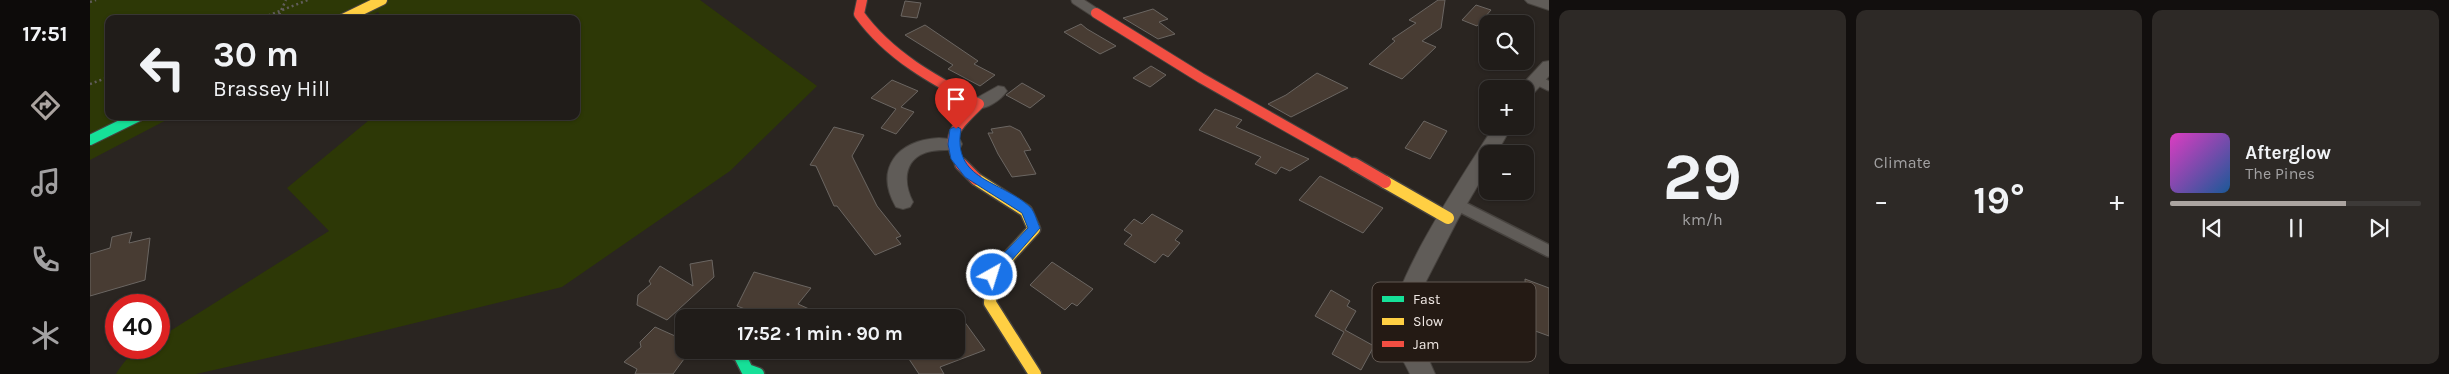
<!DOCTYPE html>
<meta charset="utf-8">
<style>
:root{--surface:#201c19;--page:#2d2926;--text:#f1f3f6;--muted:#a2a1a2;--line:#3d3a38;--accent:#aba4a0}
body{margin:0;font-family:Karla,sans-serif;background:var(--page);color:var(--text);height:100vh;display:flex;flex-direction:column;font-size:19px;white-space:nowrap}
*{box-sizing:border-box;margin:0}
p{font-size:16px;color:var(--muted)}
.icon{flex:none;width:28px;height:28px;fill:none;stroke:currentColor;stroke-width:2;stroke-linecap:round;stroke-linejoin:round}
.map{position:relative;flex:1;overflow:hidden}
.details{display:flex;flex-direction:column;gap:10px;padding:10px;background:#120f0e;width:900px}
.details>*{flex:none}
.guide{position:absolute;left:15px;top:15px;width:475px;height:105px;border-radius:10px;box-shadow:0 1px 4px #0004,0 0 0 1px var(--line);background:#201c19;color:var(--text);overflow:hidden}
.tools{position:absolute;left:1389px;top:15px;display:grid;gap:10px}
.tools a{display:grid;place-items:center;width:55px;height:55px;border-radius:10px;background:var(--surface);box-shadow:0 1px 4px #0004,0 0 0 1px var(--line);font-size:25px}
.speed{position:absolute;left:15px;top:294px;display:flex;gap:10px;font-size:25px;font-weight:700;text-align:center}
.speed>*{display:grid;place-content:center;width:65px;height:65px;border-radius:50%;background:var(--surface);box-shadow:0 1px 4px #0004,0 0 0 1px var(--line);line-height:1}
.speed .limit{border:8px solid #d22;background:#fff;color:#111}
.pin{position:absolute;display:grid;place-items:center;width:42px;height:42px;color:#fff;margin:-51px -21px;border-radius:50% 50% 50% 0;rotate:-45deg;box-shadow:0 0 5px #0007}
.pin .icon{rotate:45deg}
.me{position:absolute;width:55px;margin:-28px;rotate:39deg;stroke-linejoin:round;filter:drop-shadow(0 0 4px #0008)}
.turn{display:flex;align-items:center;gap:18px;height:105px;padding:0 25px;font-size:22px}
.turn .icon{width:65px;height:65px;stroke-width:2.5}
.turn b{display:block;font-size:35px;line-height:42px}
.big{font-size:38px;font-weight:700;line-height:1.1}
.details .widget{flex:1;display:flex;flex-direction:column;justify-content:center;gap:8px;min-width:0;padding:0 18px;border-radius:10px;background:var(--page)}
.details .dial{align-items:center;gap:0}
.dial b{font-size:65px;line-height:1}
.song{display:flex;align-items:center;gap:15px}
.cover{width:60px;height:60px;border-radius:8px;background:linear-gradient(135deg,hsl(310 70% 55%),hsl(210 70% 35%))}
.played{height:5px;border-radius:2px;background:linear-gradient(90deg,var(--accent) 70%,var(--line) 70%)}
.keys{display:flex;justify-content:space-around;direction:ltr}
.heat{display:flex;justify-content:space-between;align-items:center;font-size:28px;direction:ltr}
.details .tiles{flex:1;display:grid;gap:10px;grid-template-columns:repeat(3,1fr)}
.trip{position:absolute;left:585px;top:309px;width:290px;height:50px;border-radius:10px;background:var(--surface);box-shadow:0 1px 4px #0004,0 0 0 1px var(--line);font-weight:700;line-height:50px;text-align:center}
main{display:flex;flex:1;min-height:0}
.dock{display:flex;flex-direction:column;width:90px;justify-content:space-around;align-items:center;background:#0d0b0a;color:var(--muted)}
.dock .icon{width:35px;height:35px}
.dock .selected{color:var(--accent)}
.dock b{font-size:22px;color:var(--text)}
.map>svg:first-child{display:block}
</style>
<main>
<nav class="dock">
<b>17:51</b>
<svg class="icon selected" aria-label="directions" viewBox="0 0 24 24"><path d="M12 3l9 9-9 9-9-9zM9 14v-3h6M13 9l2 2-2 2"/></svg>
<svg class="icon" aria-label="music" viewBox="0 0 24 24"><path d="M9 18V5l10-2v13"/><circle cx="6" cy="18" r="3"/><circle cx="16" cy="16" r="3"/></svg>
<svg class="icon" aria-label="phone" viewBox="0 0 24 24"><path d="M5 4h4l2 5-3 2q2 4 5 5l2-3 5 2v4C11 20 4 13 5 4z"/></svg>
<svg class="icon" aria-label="climate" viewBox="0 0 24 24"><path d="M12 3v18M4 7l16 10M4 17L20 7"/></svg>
</nav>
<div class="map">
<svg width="1459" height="374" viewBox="0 0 1459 374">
<rect width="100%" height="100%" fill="#2a2521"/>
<path fill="#2d3806" d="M 0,0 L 610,0 L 727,86 L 640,171 L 472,287 L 239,344 L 106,374 L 26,374 C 38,355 46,348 69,348 L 69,338 L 239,231 L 197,188 L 284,116 L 486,116 L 486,19 L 293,19 L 288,12 L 275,19 L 19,19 L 19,116 L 84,116 L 0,160 Z"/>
<path fill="#483c33" stroke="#6b6662" d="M 1348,0 L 1355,0 L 1351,28 L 1332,41 L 1346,47 L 1325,67 L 1312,79 L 1279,64 L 1305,41 L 1302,39 L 1326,23 L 1319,20 Z
M 815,1 L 831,3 L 827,18 L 811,16 Z
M 1386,5 L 1401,10 L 1387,26 L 1372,20 Z
M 1063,9 L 1078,19 L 1069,22 L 1085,34 L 1068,39 L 1033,18 Z
M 991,24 L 997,29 L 1026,46 L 1010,54 L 974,32 Z
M 835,25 L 888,61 L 884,64 L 905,75 L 890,86 L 858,69 L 863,65 L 815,35 Z
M 1061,66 L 1076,75 L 1060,87 L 1043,78 Z
M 1227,73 L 1258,88 L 1201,117 L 1178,104 L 1196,95 Z
M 802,80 L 828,91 L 811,107 L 824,112 L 806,134 L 791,128 L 806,109 L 781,98 Z
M 932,83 L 955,96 L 940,108 L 916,95 Z
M 1125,109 L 1152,120 L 1146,127 L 1219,159 L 1200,171 L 1191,167 L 1186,174 L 1165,164 L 1171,157 L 1109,130 Z
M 1334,121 L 1357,131 L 1340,159 L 1315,148 Z
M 920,126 L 930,131 L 941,150 L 934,151 L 946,174 L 922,177 L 908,154 L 898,133 L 903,133 L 901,129 Z
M 744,127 L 774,135 L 762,156 L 787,206 L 811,236 L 806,238 L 811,244 L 785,255 L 747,206 L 744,206 L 726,166 L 720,165 Z
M 1230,176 L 1293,208 L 1273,233 L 1209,200 Z
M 1062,214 L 1093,231 L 1085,240 L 1090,243 L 1078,257 L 1073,254 L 1065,263 L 1034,244 L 1042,235 L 1034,230 L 1044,219 L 1052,224 Z
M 42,232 L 39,243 L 60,238 L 55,280 L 0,296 L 0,254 L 20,248 L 22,237 Z
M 622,260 L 624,277 L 577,320 L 547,305 L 548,295 L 561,284 L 559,281 L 570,266 L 603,286 L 600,264 Z
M 962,262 L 1003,289 L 987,306 L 982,303 L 975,310 L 940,285 Z
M 664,272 L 721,288 L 708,304 L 739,318 L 679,318 L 647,306 Z
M 1435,279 L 1459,288 L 1459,336 L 1426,324 L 1425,307 L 1436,311 Z
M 1241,290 L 1260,301 L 1257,306 L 1266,311 L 1255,330 L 1284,346 L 1271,370 L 1242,354 L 1254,332 L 1225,316 Z
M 866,310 L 895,350 L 850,367 L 854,374 L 829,374 L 813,350 L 866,350 Z
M 565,327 L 594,340 L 594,359 L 583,374 L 545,374 L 547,369 L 534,362 L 551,347 L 550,342 Z"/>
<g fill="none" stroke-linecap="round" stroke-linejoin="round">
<g stroke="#46423e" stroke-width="11">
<path id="lane-far1" d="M 986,0 L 1006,13
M 1445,79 L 1459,86"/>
</g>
<g stroke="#46423e" stroke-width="14">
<path id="lane" d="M 1366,204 L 1459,251"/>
</g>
<g stroke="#46423e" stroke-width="2">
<path id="street" d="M 1435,0 L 1459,0 L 1459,10 L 1438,3 Z
M 1459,61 L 1459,76 L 1441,96 L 1435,97 L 1435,89 L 1428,89 L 1453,62 Z
M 908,86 L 914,87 L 917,91 C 910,101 895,111 883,108 L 880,104 L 883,100 Z
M 1404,126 L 1422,126 L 1406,154 L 1398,154 L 1398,168 L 1368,219 L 1330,293 L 1325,329 L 1345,374 L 1320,374 C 1314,361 1302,343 1301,329 C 1299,283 1378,168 1404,126 Z
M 849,138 L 870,140 L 872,144 L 870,148 C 861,151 852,149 842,151 C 814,156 812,181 823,202 L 820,207 L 813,209 L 806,207 C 784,169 807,140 849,138 Z"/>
</g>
<g stroke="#46423e" stroke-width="12">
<path id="fast-far1" d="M 0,140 L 49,116"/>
</g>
<g stroke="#46423e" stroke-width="15">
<path id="fast" d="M 640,350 L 650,356 L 657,370 L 668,374"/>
</g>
<g stroke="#46423e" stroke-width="12">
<path id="slow-far1" d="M 253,19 L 292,0"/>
</g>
<g stroke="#46423e" stroke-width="15">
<path id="slow" d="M 886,179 L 936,211 L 944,229 L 902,275 L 900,303 L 945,374
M 1295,182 L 1358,218"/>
</g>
<g stroke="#46423e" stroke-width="12">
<path id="jam-far1" d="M 772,0 L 769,14 C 799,56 844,80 889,104 C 869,125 851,136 872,166
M 1006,13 L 1111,78 L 1266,166"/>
</g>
<g stroke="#46423e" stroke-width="15">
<path id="jam" d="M 871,164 L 886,179
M 1264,164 L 1295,182"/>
</g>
<path stroke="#615d5b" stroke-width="2.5" stroke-dasharray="2 3" stroke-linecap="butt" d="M 0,2 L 6,0
M 169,19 L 218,0
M 187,19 L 196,0
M 0,84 L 19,77"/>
<use href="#lane-far1" stroke="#605c58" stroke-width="9"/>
<use href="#lane" stroke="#605c58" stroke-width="11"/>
<use href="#street" fill="#605c58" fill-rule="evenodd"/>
<use href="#fast-far1" stroke="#16e098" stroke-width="10"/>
<use href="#fast" stroke="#16e098" stroke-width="12"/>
<use href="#slow-far1" stroke="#ffcf43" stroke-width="10"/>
<use href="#slow" stroke="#ffcf43" stroke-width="12"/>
<use href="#jam-far1" stroke="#f24e42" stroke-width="10"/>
<use href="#jam" stroke="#f24e42" stroke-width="12"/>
</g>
<path fill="#1a73e8" stroke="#114b97" d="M 866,126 L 871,129 C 862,181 911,180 940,207 C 945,212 947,222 950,228 L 906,278 L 897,278 L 895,275 L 897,271 L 938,228 L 932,213 L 875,177 L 861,159 L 858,144 L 860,129 Z"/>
<rect x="1282" y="282" width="164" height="80" rx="8" fill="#241a14" stroke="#615852" stroke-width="1"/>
<rect x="1292" y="296" width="22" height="6" fill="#16e098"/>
<rect x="1292" y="318" width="22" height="7" fill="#ffcf43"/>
<rect x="1292" y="341" width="22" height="6" fill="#f24e42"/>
<g font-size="14" fill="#f0e8e4">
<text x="1323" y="304">Fast</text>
<text x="1323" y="326">Slow</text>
<text x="1323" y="349">Jam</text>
</g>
</svg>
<div class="tools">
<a><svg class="icon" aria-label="search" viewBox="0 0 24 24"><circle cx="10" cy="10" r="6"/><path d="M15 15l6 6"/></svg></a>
<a>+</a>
<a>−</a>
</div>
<div class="speed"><div class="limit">40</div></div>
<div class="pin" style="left:866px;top:129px;background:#d93025"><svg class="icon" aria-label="arrive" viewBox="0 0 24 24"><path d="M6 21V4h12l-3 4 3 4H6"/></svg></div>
<svg class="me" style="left:902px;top:275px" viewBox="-20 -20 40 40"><circle r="17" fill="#1a73e8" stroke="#fff" stroke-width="3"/><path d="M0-11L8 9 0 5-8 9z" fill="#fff"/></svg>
<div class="trip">17:52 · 1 min · 90 m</div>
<div class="guide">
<div class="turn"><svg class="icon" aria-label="left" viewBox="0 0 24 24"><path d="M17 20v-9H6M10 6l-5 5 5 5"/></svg><div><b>30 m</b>Brassey Hill</div></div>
</div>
</div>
<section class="details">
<div class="tiles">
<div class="widget dial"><b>29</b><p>km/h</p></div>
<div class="widget"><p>Climate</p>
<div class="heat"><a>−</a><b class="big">19°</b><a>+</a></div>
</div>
<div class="widget">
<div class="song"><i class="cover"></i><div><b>Afterglow</b><p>The Pines</p></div></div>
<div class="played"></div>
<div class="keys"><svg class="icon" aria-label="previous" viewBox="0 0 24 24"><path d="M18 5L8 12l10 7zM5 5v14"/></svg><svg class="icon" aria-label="pause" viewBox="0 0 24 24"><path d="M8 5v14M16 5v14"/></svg><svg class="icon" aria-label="next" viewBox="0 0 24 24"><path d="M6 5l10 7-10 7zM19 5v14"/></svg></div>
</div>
</div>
</section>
</main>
